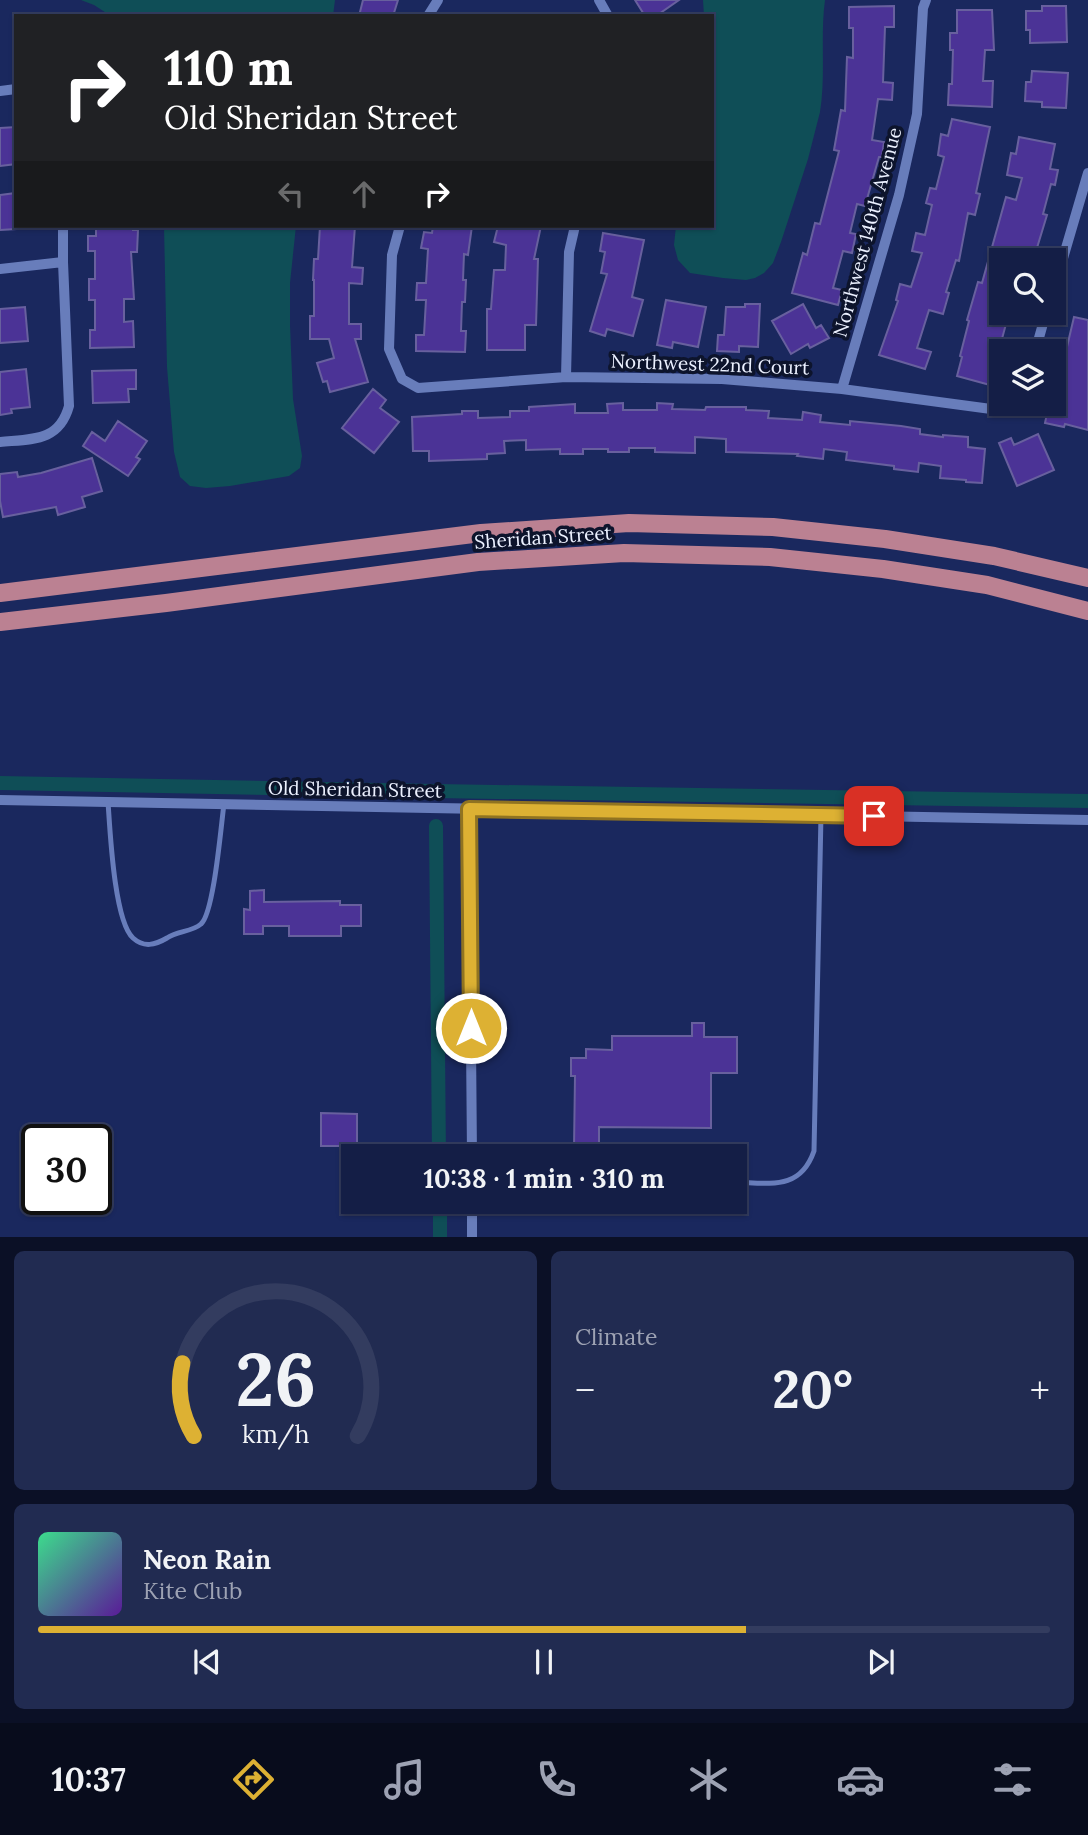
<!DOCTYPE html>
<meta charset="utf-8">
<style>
:root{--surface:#141e46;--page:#212b51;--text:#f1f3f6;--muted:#9da2b3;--line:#333c5f;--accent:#ddb133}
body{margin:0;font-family:Lora,serif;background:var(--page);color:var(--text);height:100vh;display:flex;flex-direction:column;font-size:26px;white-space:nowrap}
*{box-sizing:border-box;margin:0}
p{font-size:23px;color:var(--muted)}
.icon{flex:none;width:38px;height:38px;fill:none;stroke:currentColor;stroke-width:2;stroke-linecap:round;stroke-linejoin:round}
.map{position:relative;height:1237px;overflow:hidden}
.sheet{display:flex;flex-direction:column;gap:14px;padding:14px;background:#0b1026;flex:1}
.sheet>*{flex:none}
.hud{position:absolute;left:14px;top:14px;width:700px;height:214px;border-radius:0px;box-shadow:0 2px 5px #0004,0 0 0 2px var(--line);background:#202124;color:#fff;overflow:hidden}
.tools{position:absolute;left:989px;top:248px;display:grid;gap:14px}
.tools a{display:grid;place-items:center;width:77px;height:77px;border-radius:0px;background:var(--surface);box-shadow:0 2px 5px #0004,0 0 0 2px var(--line);font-size:35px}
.speed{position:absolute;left:21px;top:1124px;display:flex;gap:14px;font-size:35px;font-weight:700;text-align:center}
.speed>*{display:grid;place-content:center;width:91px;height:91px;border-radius:50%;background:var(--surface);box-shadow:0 2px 5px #0004,0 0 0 2px var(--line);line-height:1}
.speed .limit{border:4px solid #111;border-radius:10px;background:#fff;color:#111}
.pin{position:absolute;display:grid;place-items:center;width:60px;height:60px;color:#fff;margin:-30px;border-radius:14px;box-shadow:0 4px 10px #0006}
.me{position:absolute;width:77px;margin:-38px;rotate:0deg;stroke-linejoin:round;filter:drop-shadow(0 0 5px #0008)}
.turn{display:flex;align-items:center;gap:24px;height:147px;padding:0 35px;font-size:32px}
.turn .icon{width:91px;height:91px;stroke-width:2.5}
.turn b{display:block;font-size:49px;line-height:60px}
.lanes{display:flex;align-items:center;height:66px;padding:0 35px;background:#0003;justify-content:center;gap:35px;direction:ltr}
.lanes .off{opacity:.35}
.big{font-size:52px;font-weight:700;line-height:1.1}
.sheet .tile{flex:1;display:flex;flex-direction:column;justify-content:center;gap:10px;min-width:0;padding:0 24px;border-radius:10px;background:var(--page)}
.sheet .dial{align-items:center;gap:0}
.dial svg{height:182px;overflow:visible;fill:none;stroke:var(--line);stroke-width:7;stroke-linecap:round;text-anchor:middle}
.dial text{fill:var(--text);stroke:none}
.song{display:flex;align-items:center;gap:21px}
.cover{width:84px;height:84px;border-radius:10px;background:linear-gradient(135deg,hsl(150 70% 55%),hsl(270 70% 35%))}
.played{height:7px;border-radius:4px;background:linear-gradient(90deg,var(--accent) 70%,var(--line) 70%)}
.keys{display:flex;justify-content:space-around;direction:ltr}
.heat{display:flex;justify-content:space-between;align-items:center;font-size:38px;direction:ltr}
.sheet .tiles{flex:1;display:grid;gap:14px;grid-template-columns:1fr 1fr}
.tile:last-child{grid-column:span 2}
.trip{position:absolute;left:341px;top:1144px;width:406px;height:70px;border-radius:0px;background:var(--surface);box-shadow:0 2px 5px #0004,0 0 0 2px var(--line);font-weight:700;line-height:70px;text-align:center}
.tabs{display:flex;height:112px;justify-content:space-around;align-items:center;background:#080c1c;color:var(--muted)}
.tabs .icon{width:49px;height:49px}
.tabs .active{color:var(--accent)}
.tabs b{font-size:32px;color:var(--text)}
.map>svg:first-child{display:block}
</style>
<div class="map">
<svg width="1088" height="1237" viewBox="0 0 1088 1237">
<rect width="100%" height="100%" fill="#1a285e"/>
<path fill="#0f4e57" d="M 81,0 L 335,0 L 333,16 L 111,16 L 94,5 Z
M 703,0 L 825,0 C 820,37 826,75 820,112 L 808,159 L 781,242 L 773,263 L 764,273 L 755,278 L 746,280 L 723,278 L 690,273 L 678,260 L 674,245 L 676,226 L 712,226 L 712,16 L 704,16 Z
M 164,226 L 296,226 L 290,283 L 290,325 L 293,399 L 302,456 L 300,468 L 289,476 L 230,486 L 206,488 L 190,486 L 180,477 L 174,452 L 167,367 Z"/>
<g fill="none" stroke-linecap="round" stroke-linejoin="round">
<path stroke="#0f4e57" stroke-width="14" d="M 0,783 L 436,791 L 1088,801
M 436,826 L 439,1157
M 440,1202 L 440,1237"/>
</g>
<path fill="#4b3396" stroke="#68609e" stroke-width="2" d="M 363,0 L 398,0 L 393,16 L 359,16 Z
M 635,0 L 679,0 L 656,16 L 645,16 Z
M 894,6 L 894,27 L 885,27 L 883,82 L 893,83 L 892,100 L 878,99 L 872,140 L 884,142 L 882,157 L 879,157 L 865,206 L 857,204 L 850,233 L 856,234 L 852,253 L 843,251 L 833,288 L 842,290 L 838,305 L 792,293 L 803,253 L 807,255 L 815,223 L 820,224 L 839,151 L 834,150 L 841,110 L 845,111 L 847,57 L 853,58 L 853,28 L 849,28 L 849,7 Z
M 1042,6 L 1066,6 L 1067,42 L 1030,43 L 1030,30 L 1026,30 L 1026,11 L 1042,11 Z
M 957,10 L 992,10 L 994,50 L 985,50 L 983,81 L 993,81 L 992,107 L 948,105 L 949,84 L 952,84 L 953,50 L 950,50 L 950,33 L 957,33 Z
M 1032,71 L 1068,73 L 1066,108 L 1042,107 L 1042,102 L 1025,101 L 1026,82 L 1031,82 Z
M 952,119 L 990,127 L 976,193 L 980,194 L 975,215 L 968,213 L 959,261 L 956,260 L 946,292 L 949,293 L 943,314 L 929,310 L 917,348 L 931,352 L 925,369 L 879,355 L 898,301 L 896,300 L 900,284 L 911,287 L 922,253 L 912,251 L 916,233 L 925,235 L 932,205 L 926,203 L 930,188 L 936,189 L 944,157 L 938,155 L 941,134 L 948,136 Z
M 16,127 L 16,164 L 0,166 L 0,128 Z
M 1019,137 L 1055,144 L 1050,169 L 1058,170 L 1055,185 L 1051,184 L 1043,214 L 1047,215 L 1033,261 L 1001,261 L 1001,313 L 1009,313 L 1000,346 L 1003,347 L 998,366 L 995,365 L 990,385 L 957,376 L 962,357 L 960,356 L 969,321 L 967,320 L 978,282 L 982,283 L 1006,197 L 1016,200 L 1022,178 L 1007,175 L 1011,153 L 1016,154 Z
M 16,193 L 16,229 L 0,230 L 0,195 Z
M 96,226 L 133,226 L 133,230 L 138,230 L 137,252 L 131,252 L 134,299 L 124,299 L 124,322 L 133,321 L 134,347 L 90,348 L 90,330 L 95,330 L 95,300 L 89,300 L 89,279 L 95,279 L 95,251 L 88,251 L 88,236 L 96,236 Z
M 320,226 L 355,226 L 352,267 L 363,268 L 362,284 L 349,283 L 349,324 L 361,324 L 361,339 L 355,339 L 368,382 L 330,392 L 327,381 L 323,382 L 317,363 L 334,358 L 329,339 L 310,339 L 310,316 L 314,316 L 314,280 L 313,280 L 314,259 L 318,259 Z
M 433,226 L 472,226 L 468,255 L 464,254 L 463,280 L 466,280 L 465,302 L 462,302 L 461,331 L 466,331 L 465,352 L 416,351 L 416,335 L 424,335 L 426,300 L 416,300 L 417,283 L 426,283 L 428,249 L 421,248 L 424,232 L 432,233 Z
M 498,226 L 541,226 L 534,259 L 538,259 L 536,325 L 525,325 L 525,350 L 487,350 L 487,309 L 491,309 L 494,270 L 505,270 L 506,245 L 494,242 Z
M 603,233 L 644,240 L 632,297 L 643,300 L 633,336 L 607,329 L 605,336 L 590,331 L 607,274 L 601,273 L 605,252 L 600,251 Z
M 666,300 L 706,307 L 698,347 L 673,342 L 672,348 L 657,345 Z
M 745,304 L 760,304 L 758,347 L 739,346 L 739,352 L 717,351 L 718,335 L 724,335 L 726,307 L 745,307 Z
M 803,304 L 816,328 L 821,325 L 829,338 L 810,348 L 808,344 L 791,354 L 772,321 Z
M 25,307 L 28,341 L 0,343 L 0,309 Z
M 1074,317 L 1088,320 L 1088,430 L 1065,424 L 1064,427 L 1045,423 L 1049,404 L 1054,404 L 1054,388 L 1060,363 L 1063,364 Z
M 26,369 L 30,407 L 11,409 L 12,413 L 0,415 L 0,372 Z
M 136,370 L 136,389 L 128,389 L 129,402 L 93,403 L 92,371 Z
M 373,389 L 386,400 L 380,408 L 399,422 L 374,453 L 342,428 Z
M 623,403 L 623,410 L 657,410 L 657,403 L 673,404 L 672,409 L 705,410 L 706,407 L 746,407 L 746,410 L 769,411 L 768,418 L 802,420 L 803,412 L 821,415 L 820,422 L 850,425 L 850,421 L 901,426 L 920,429 L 920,434 L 943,437 L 943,435 L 968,437 L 968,447 L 985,449 L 982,483 L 966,482 L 966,480 L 940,478 L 941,466 L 919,463 L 918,472 L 894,469 L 894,466 L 846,460 L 847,452 L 824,449 L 823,459 L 797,456 L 798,454 L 726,452 L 726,439 L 695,437 L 695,453 L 655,452 L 655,448 L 629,448 L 629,452 L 608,452 L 608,449 L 583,449 L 583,454 L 560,454 L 560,449 L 526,450 L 526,440 L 504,441 L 505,453 L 487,454 L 487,459 L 429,461 L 429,451 L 413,451 L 412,417 L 462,414 L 462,411 L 478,411 L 478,418 L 510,417 L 510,411 L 529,411 L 529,407 L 575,404 L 575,413 L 608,413 L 607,404 Z
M 118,421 L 147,441 L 136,457 L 140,459 L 128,476 L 83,446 L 92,432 L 105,441 Z
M 1038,434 L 1054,470 L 1017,486 L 999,443 L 1011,438 L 1014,445 Z
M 92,458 L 102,491 L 82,497 L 85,507 L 58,515 L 56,507 L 3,517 L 0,501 L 0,474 L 17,472 L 18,477 L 41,473 Z
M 264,890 L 264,902 L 340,901 L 340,905 L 361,905 L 361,926 L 341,926 L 341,936 L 289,936 L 289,926 L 263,926 L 263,934 L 244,934 L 244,909 L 250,910 L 250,891 Z
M 692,1023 L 704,1023 L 704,1037 L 737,1037 L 737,1073 L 711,1073 L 711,1128 L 599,1127 L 599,1148 L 574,1148 L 575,1076 L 571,1076 L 571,1058 L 586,1058 L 586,1049 L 612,1050 L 612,1036 L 692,1036 Z
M 321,1113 L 357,1114 L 357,1146 L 321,1146 Z"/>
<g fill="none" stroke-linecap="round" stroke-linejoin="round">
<path stroke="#687dbb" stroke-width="5" d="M 108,802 C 110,829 114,921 133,938 C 144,948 155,945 167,938 C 177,931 192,932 201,924 C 214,913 221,825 224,804
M 735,1182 C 770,1183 800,1191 814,1151 L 821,815"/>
<path stroke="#687dbb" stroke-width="10" d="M 599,0 L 608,16
M 428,16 L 438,0
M 0,91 L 16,89
M 400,226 L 392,255 L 389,349 L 402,379 L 418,388 L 566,377 L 722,379 L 842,389 L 991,409 L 1019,404
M 0,269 L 63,262
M 1054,289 L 1088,173
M 1035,352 L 1046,313
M 566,377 L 569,252 L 575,226
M 842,389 L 899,195 L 917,114 L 923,8 L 926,0
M 0,442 C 32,439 59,442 69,406 L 63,262 L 63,226
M 0,800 L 1088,820
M 469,809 L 472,1157
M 472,1202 L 472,1237"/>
<path stroke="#bb8192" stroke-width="18" d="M 0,593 L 481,533 L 629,523 L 773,527 L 885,539 L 994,556 L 1088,578
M 0,622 L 166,603 L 478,562 L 624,553 L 770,557 L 883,569 L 987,585 L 1088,611"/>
</g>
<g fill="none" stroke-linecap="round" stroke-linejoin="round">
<g stroke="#907321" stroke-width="18">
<path id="route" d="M 471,1028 L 469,809 L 874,816"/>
</g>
<use href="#route" stroke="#ddb133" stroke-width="12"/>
</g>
<g text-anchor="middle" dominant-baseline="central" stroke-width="7" stroke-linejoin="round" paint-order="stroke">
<g font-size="19" fill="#ecf1ff" stroke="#0d142c">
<text transform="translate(867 232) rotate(-75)">Northwest 140th Avenue</text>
<text transform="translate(710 364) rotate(2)">Northwest 22nd Court</text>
<text transform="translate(543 537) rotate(-4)">Sheridan Street</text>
<text transform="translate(355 789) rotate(1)">Old Sheridan Street</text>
</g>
</g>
</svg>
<div class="tools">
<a><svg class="icon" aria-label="search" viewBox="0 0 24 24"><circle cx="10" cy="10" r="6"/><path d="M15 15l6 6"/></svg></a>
<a><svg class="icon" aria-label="layers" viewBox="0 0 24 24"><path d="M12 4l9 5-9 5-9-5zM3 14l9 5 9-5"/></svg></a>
</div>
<div class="speed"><div class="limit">30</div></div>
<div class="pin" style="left:874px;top:816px;background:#d93025"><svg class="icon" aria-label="arrive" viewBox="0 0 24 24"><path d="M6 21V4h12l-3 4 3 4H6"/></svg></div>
<svg class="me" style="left:471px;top:1028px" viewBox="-20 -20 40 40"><circle r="17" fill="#ddb133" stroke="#fff" stroke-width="3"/><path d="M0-11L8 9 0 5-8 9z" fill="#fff"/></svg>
<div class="trip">10:38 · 1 min · 310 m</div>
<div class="hud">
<div class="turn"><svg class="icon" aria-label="right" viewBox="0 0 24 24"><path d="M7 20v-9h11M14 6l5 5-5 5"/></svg><div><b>110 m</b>Old Sheridan Street</div></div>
<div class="lanes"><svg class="icon off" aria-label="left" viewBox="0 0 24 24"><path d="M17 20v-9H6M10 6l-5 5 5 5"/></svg><svg class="icon off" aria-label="ahead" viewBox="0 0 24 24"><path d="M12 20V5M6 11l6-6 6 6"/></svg><svg class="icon" aria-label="right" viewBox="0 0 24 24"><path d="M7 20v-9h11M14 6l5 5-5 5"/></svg></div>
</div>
</div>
<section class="sheet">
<div class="tiles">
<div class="tile dial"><svg viewBox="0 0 100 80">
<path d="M14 69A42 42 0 1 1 86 69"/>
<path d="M14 69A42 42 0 0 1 9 37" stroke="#ddb133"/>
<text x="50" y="56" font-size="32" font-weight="700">26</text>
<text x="50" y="72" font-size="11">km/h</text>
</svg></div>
<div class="tile"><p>Climate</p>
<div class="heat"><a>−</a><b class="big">20°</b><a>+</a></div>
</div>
<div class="tile">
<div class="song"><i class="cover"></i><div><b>Neon Rain</b><p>Kite Club</p></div></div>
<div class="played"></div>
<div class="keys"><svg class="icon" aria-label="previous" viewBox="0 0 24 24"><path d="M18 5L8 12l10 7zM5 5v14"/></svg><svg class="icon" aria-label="pause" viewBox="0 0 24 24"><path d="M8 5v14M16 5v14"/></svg><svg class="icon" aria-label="next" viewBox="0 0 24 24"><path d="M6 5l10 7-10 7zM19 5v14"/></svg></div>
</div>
</div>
</section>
<nav class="tabs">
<b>10:37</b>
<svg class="icon active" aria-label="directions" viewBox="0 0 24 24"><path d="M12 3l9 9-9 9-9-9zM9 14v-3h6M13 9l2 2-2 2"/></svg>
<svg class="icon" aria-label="music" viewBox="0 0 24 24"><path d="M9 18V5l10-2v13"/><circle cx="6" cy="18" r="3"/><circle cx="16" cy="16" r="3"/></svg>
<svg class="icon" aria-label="phone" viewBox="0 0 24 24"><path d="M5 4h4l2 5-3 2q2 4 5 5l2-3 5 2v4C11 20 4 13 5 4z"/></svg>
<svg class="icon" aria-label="climate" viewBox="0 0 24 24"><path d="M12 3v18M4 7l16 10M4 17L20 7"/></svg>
<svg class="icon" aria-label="car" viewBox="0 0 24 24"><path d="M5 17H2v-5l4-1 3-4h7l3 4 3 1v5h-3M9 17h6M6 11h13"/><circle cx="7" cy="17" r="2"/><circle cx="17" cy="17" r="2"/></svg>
<svg class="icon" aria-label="filters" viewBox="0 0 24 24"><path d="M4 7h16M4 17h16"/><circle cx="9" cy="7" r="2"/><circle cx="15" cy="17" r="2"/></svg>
</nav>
